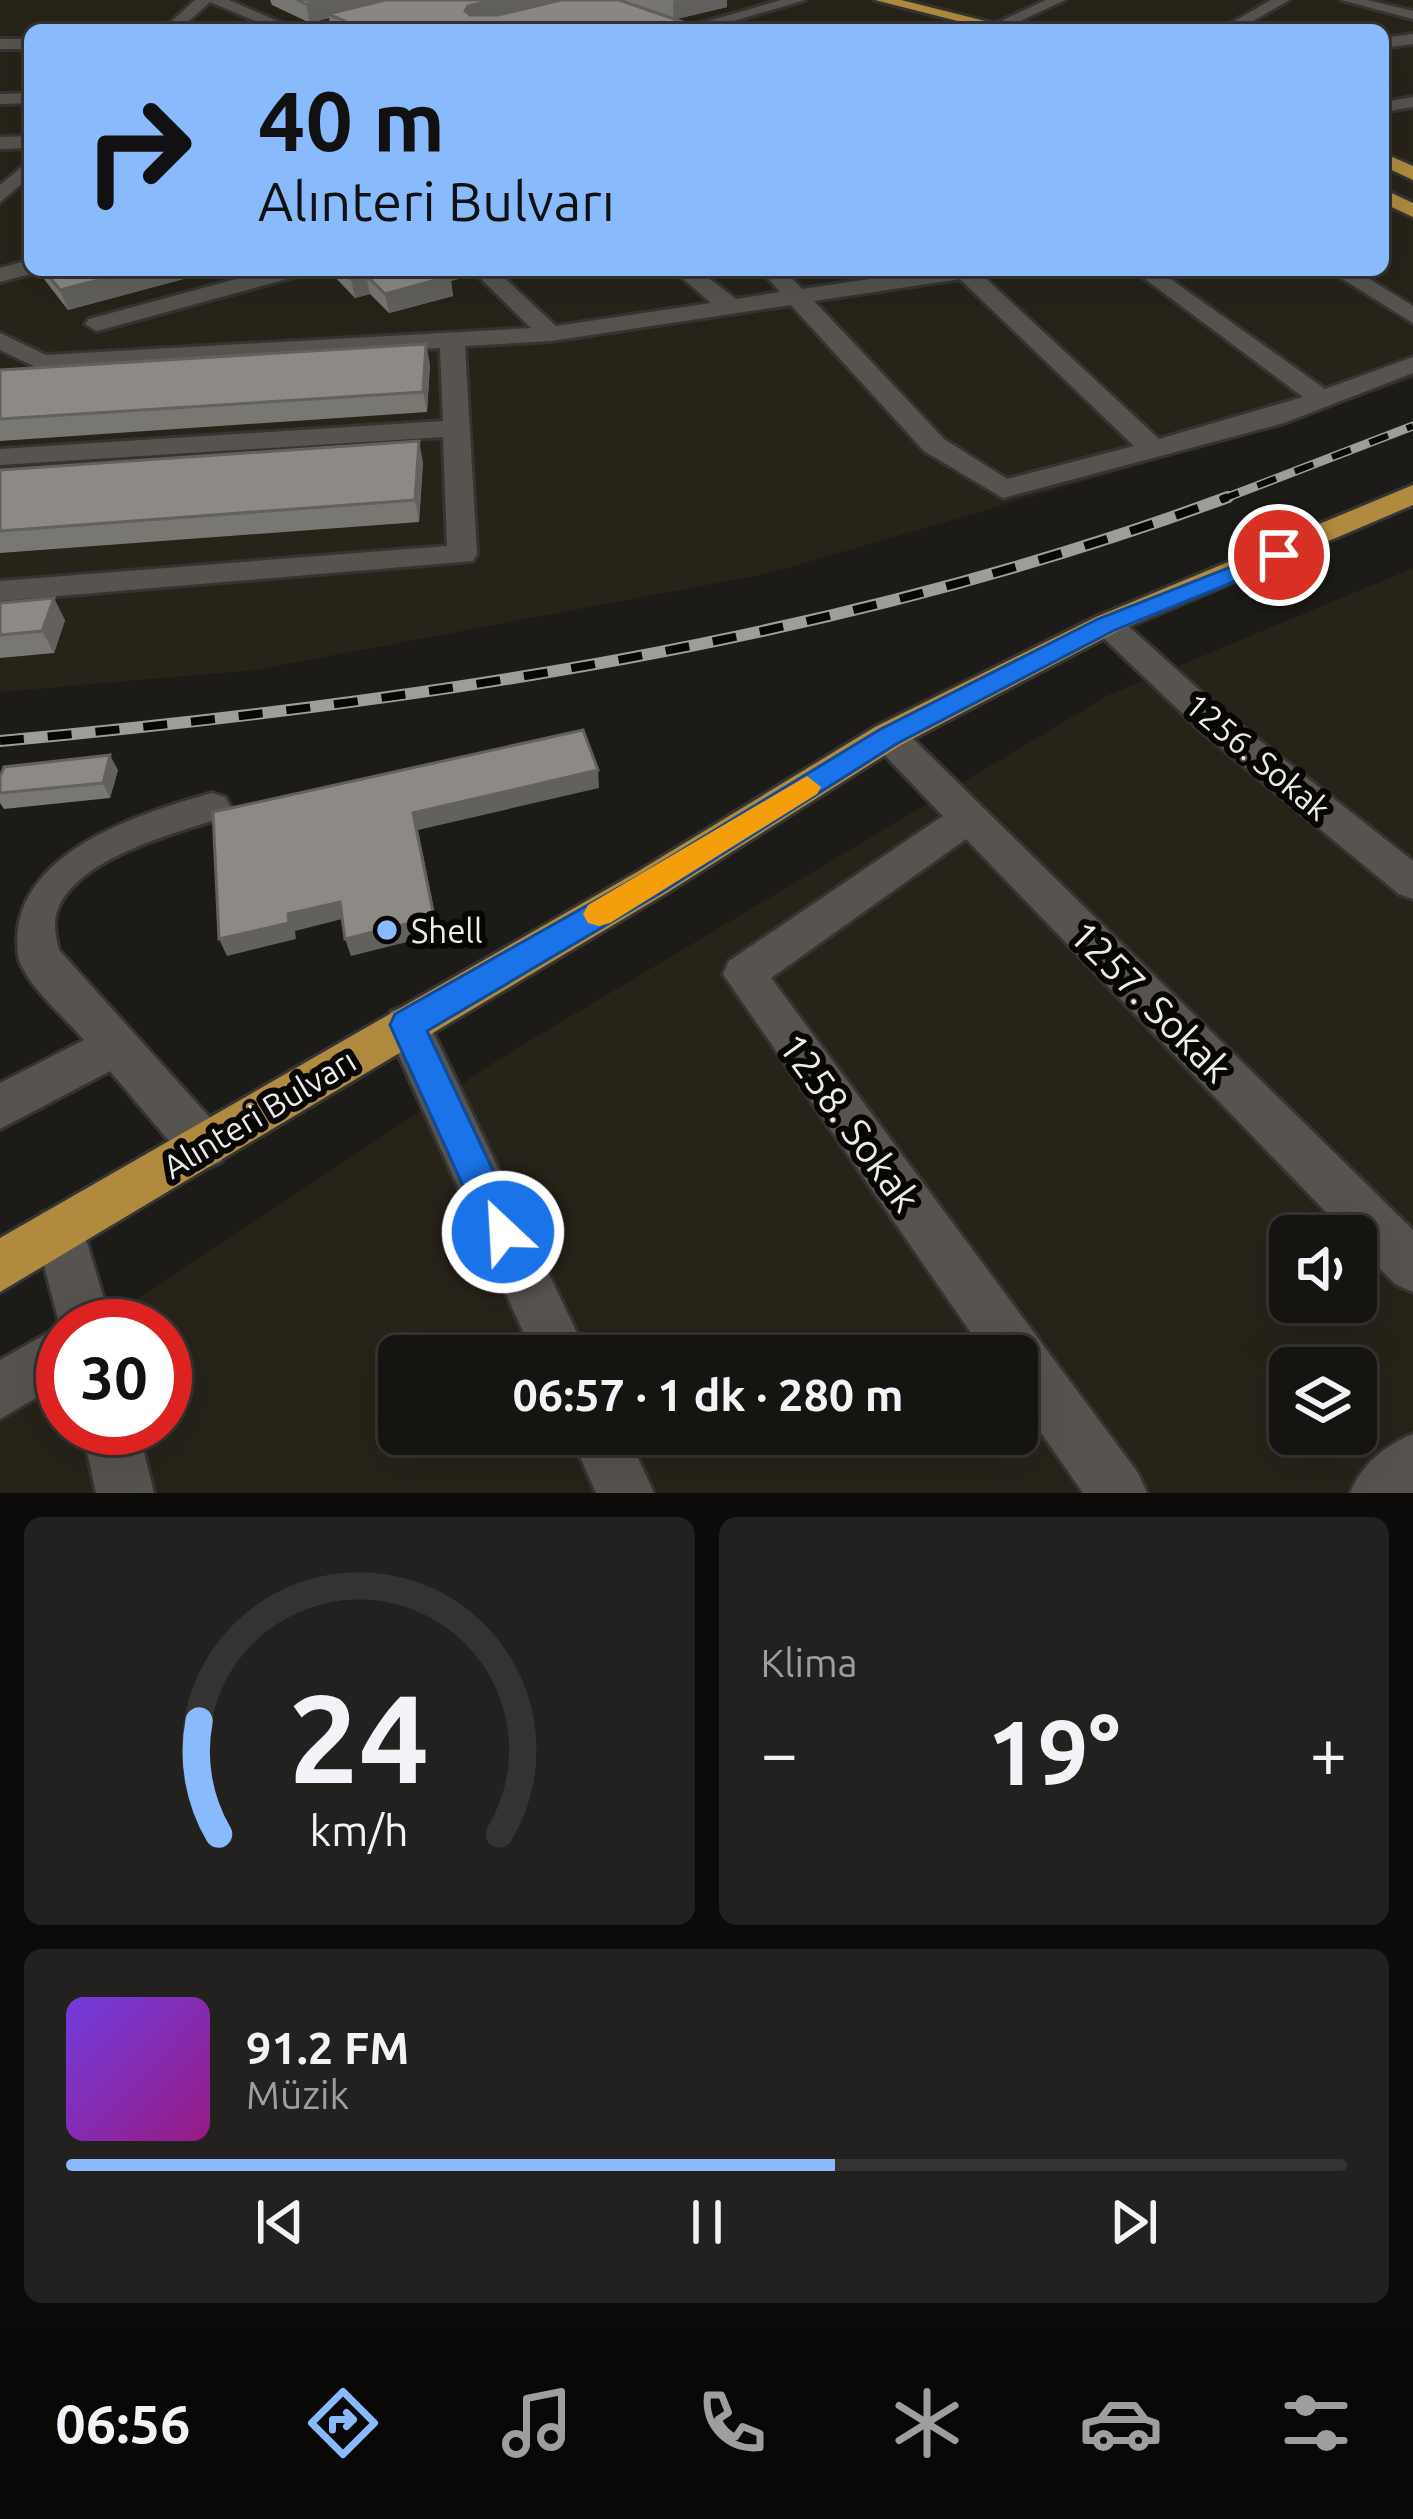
<!DOCTYPE html>
<html lang="tr">
<meta charset="utf-8">
<style>
:root{--surface:#161411;--page:#23211f;--text:#f1f3f6;--muted:#9e9e9f;--line:#353331;--accent:#88bafc}
body{margin:0;font-family:Ubuntu,sans-serif;background:var(--page);color:var(--text);height:100vh;display:flex;flex-direction:column;font-size:45px;white-space:nowrap}
*{box-sizing:border-box;margin:0}
p{font-size:39px;color:var(--muted)}
.icon{flex:none;width:66px;height:66px;fill:none;stroke:currentColor;stroke-width:2;stroke-linecap:round;stroke-linejoin:round}
.map{position:relative;height:1493px;overflow:hidden}
.details{display:flex;flex-direction:column;gap:24px;padding:24px;background:#0c0b09;flex:1}
.details>*{flex:none}
.guide{position:absolute;left:24px;top:24px;width:1365px;height:252px;border-radius:18px;box-shadow:0 12px 48px #0002,0 0 0 3px var(--line);background:#88bafc;color:#111;overflow:hidden}
.tools{position:absolute;left:1269px;top:1215px;display:grid;gap:24px}
.tools a{display:grid;place-items:center;width:108px;height:108px;border-radius:18px;background:var(--surface);box-shadow:0 12px 48px #0002,0 0 0 3px var(--line);font-size:60px}
.speed{position:absolute;left:36px;top:1299px;display:flex;gap:24px;font-size:60px;font-weight:700;text-align:center}
.speed>*{display:grid;place-content:center;width:156px;height:156px;border-radius:50%;background:var(--surface);box-shadow:0 12px 48px #0002,0 0 0 3px var(--line);line-height:1}
.speed .limit{border:18px solid #d22;background:#fff;color:#111}
.pin{position:absolute;display:grid;place-items:center;width:102px;height:102px;color:#fff;margin:-51px;border:6px solid #fff;border-radius:50%;box-shadow:0 3px 12px #0007}
.me{position:absolute;width:132px;margin:-66px;rotate:335deg;stroke-linejoin:round;filter:drop-shadow(0 0 9px #0008)}
.turn{display:flex;align-items:center;gap:42px;height:252px;padding:0 36px;font-size:54px}
.turn .icon{width:156px;height:156px;stroke-width:2.5}
.turn b{display:block;font-size:84px;line-height:102px}
.big{font-size:90px;font-weight:700;line-height:1.1}
.details .card{flex:1;display:flex;flex-direction:column;justify-content:center;gap:18px;min-width:0;padding:0 42px;border-radius:18px;background:var(--page)}
.details .dial{align-items:center;gap:0}
.dial svg{height:312px;overflow:visible;fill:none;stroke:var(--line);stroke-width:7;stroke-linecap:round;text-anchor:middle}
.dial text{fill:var(--text);stroke:none}
.song{display:flex;align-items:center;gap:36px}
.cover{width:144px;height:144px;border-radius:18px;background:linear-gradient(135deg,hsl(260 70% 55%),hsl(310 70% 35%))}
.played{height:12px;border-radius:6px;background:linear-gradient(90deg,var(--accent) 60%,var(--line) 60%)}
.keys{display:flex;justify-content:space-around;direction:ltr}
.heat{display:flex;justify-content:space-between;align-items:center;font-size:66px;direction:ltr}
.details .tiles{flex:1;display:grid;gap:24px;grid-template-columns:1fr 1fr}
.card:last-child{grid-column:span 2}
.trip{position:absolute;left:378px;top:1335px;width:660px;height:120px;border-radius:18px;background:var(--surface);box-shadow:0 12px 48px #0002,0 0 0 3px var(--line);font-weight:700;line-height:120px;text-align:center}
.dock{display:flex;height:192px;justify-content:space-around;align-items:center;background:#090807;color:var(--muted)}
.dock .icon{width:84px;height:84px}
.dock .active{color:var(--accent)}
.dock b{font-size:54px;color:var(--text)}
.map>svg:first-child{display:block}
</style>
<div class="map">
<svg width="1413" height="1493" viewBox="0 0 1413 1493">
<rect width="100%" height="100%" fill="#1d1b17"/>
<path fill="#282319" fill-rule="evenodd" d="M 0,0 L 1413,0 L 1413,379 L 1272,427 L 770,573 L 255,670 L 0,692 ZM 30,30 L 1383,30 L 1383,270 L 30,270 Z
M 1413,568 L 1413,1493 L 0,1493 L 0,1390 L 63,1348 L 63,1428 L 165,1428 L 165,1326 L 96,1326 L 501,1058 L 1109,695 ZM 1290,1236 L 1356,1236 L 1356,1302 L 1290,1302 ZM 399,1356 L 1017,1356 L 1017,1434 L 399,1434 ZM 1290,1368 L 1356,1368 L 1356,1434 L 1290,1434 Z"/>
<g fill="none" stroke-linecap="round" stroke-linejoin="round">
<g stroke="#363432" stroke-width="6">
<path id="minor" d="M 195,0 L 229,0 L 298,30 L 277,30 L 210,2 L 179,30 L 162,30 Z
M 417,0 L 443,0 L 328,30 L 301,30 Z
M 781,0 L 805,0 L 703,30 L 677,30 Z
M 1046,0 L 1065,0 L 1003,29 L 990,26 Z
M 1271,0 L 1289,0 L 1238,30 L 1219,30 Z
M 1341,0 L 1367,0 L 1413,11 L 1413,19 Z
M 1413,34 L 1413,44 L 1383,48 L 1383,38 Z
M 0,39 L 30,39 L 30,49 L 0,49 Z
M 30,93 L 30,103 L 0,104 L 0,94 Z
M 1413,97 L 1413,107 L 1383,112 L 1383,102 Z
M 30,136 L 30,148 L 0,149 L 0,137 Z
M 30,160 L 30,177 L 0,202 L 0,185 Z
M 30,260 L 30,270 L 38,272 L 0,282 L 0,268 Z
M 269,270 L 305,270 L 302,275 L 97,331 L 85,324 L 89,319 Z
M 472,270 L 496,270 L 556,326 L 711,303 L 673,270 L 698,270 L 736,299 L 780,292 L 761,270 L 784,270 L 802,289 L 930,270 L 986,270 L 982,275 L 1159,439 L 1303,397 L 1133,270 L 1158,270 L 1325,389 L 1413,357 L 1413,373 L 1284,423 L 1003,498 L 924,451 L 791,305 L 551,341 L 465,346 L 477,554 L 473,561 L 0,601 L 0,581 L 447,546 L 443,437 L 0,465 L 0,449 L 443,421 L 440,348 L 42,370 L 0,350 L 0,333 L 46,355 L 531,328 ZM 960,279 L 1134,446 L 1007,479 L 944,439 L 814,301 Z
M 1328,270 L 1355,270 L 1413,306 L 1413,323 Z
M 1107,613 L 1118,617 L 1226,714 L 1413,861 L 1413,899 L 1399,894 L 1202,732 L 1096,631 L 1091,624 L 1096,617 Z
M 888,723 L 901,727 L 1413,1230 L 1413,1292 L 1395,1284 L 1356,1244 L 1356,1236 L 1349,1236 L 966,839 L 771,978 L 1138,1473 L 1147,1493 L 1083,1493 L 1017,1398 L 1017,1356 L 987,1356 L 723,974 L 729,961 L 943,816 L 875,745 L 870,736 L 875,727 Z
M 212,793 L 225,797 L 231,807 L 225,817 C 177,832 85,856 60,904 C 52,919 55,934 59,950 L 221,1130 L 228,1146 L 221,1162 L 204,1169 L 187,1162 L 110,1071 L 0,1129 L 0,1083 L 84,1040 C 64,1016 30,989 19,960 C 0,855 141,813 212,793 Z
M 407,1006 L 423,1011 L 588,1356 L 534,1356 L 385,1025 L 391,1011 Z
M 60,1206 L 78,1213 L 112,1326 L 63,1326 L 63,1382 L 0,1419 L 0,1360 L 60,1326 L 35,1231 L 42,1213 Z
M 82,1428 L 138,1428 L 154,1493 L 96,1493 Z
M 570,1434 L 627,1434 L 654,1493 L 596,1493 Z
M 1413,1434 L 1413,1493 L 1350,1493 C 1362,1464 1384,1446 1413,1434 Z"/>
</g>
<g stroke="#363432" stroke-width="6">
<path id="major" d="M 875,0 L 901,0 L 1021,30 L 993,30 Z
M 1383,153 L 1413,166 L 1413,180 L 1383,166 Z
M 1383,189 L 1413,203 L 1413,217 L 1383,203 Z
M 1413,485 L 1413,505 L 1118,631 L 901,745 L 665,894 L 0,1292 L 0,1238 L 637,872 L 875,727 L 1096,617 Z"/>
</g>
<use href="#minor" fill="#57544f" fill-rule="evenodd"/>
<use href="#major" fill="#b08b3f" fill-rule="evenodd"/>
<g stroke="#9f9d9a" stroke-width="9">
<path id="rail-far1" d="M 1220,500 L 1413,426"/>
</g>
<g stroke="#9f9d9a" stroke-width="12">
<path id="rail" d="M 0,741 C 414,703 836,642 1228,497"/>
</g>
<use href="#rail-far1" stroke="#070605" stroke-width="6" stroke-dasharray="20" stroke-linecap="butt"/>
<use href="#rail" stroke="#070605" stroke-width="8" stroke-dasharray="24" stroke-linecap="butt"/>
</g>
<path fill="#797772" d="M 270,0 L 727,0 L 727,7 L 676,19 L 706,30 L 331,30 L 329,18 L 310,23 L 272,5 Z
M 40,270 L 217,270 L 68,310 L 44,279 Z
M 328,270 L 456,270 L 458,279 L 451,281 L 453,296 L 389,313 L 370,294 L 355,298 Z
M 430,364 L 427,412 L 0,441 L 0,370 Z
M 423,462 L 419,522 L 0,553 L 0,470 Z
M 0,603 L 65,620 L 54,653 L 0,658 Z
M 118,770 L 110,798 L 4,809 L 0,803 L 0,777 Z"/>
<path fill="#63615d" d="M 322,0 L 399,0 L 328,14 L 329,18 L 310,23 L 306,4 Z
M 494,0 L 569,0 L 471,26 L 465,11 L 468,6 Z
M 677,0 L 727,0 L 727,7 L 673,20 L 673,1 Z
M 138,270 L 217,270 L 68,310 L 60,290 Z
M 437,270 L 456,270 L 458,279 L 451,281 L 453,296 L 389,313 L 385,294 Z
M 366,275 L 370,294 L 355,298 L 351,279 Z
M 426,344 L 430,364 L 427,412 L 423,392 Z
M 419,441 L 423,462 L 419,522 L 415,500 Z
M 54,598 L 65,620 L 54,653 L 42,631 Z
M 110,755 L 118,770 L 110,798 L 103,783 Z
M 598,770 L 599,788 L 418,830 L 439,934 L 351,956 L 345,939 L 413,813 Z
M 340,902 L 346,918 L 295,931 L 296,939 L 227,956 L 219,939 L 288,914 Z"/>
<path fill="#8d8a85" stroke="#63615d" stroke-width="3" d="M 297,0 L 322,0 L 306,4 Z
M 385,0 L 494,0 L 468,6 L 465,11 L 470,15 L 498,15 L 561,0 L 619,0 L 706,30 L 365,30 L 328,14 Z
M 44,270 L 138,270 L 60,290 Z
M 342,270 L 443,270 L 450,276 L 385,294 L 366,275 L 351,279 Z
M 426,344 L 423,392 L 0,419 L 0,370 Z
M 419,441 L 415,500 L 0,531 L 0,470 Z
M 54,598 L 42,631 L 0,635 L 0,603 Z
M 583,730 L 598,770 L 413,813 L 434,917 L 345,939 L 340,902 L 288,914 L 289,923 L 219,939 L 213,812 Z
M 110,755 L 103,783 L 0,793 L 0,777 L 4,767 Z"/>
<path fill="#1a73e8" stroke="#114b97" stroke-width="3" d="M 1279,548 L 1287,550 L 1287,560 L 1115,630 L 898,743 L 662,892 L 427,1031 L 522,1232 L 517,1245 L 503,1251 L 490,1245 L 390,1025 L 395,1014 L 641,875 L 879,730 L 1098,619 Z"/>
<path fill="#f59e0b" d="M 807,776 L 821,787 L 817,794 L 610,923 L 599,926 L 588,923 L 583,914 L 588,905 Z"/>
<circle fill="#88bafc" stroke="#070605" stroke-width="4.5" cx="387" cy="930" r="12"/>
<g text-anchor="middle" dominant-baseline="central" stroke-width="12" stroke-linejoin="round" paint-order="stroke">
<g font-size="33" fill="#eeece9" stroke="#070605">
<text transform="translate(1258 756) rotate(40)">1256. Sokak</text>
<text transform="translate(259 1113) rotate(-31)">Alınteri Bulvarı</text>
</g>
<g font-size="33" fill="#eeece9" stroke="#070605" text-anchor="start">
<text x="411" y="930">Shell</text>
</g>
<g font-size="39" fill="#eeece9" stroke="#070605">
<text transform="translate(1151 1001) rotate(45)">1257. Sokak</text>
<text transform="translate(850 1122) rotate(54)">1258. Sokak</text>
</g>
</g>
</svg>
<div class="tools">
<a><svg class="icon" aria-label="sound" viewBox="0 0 24 24"><path d="M4 9h4l5-4v14l-5-4H4zM17 9q2 3 0 6"/></svg></a>
<a><svg class="icon" aria-label="layers" viewBox="0 0 24 24"><path d="M12 4l9 5-9 5-9-5zM3 14l9 5 9-5"/></svg></a>
</div>
<div class="speed"><div class="limit">30</div></div>
<div class="pin" style="left:1279px;top:555px;background:#d93025"><svg class="icon" aria-label="arrive" viewBox="0 0 24 24"><path d="M6 21V4h12l-3 4 3 4H6"/></svg></div>
<svg class="me" style="left:503px;top:1232px" viewBox="-20 -20 40 40"><circle r="17" fill="#1a73e8" stroke="#fff" stroke-width="3"/><path d="M0-11L8 9 0 5-8 9z" fill="#fff"/></svg>
<div class="trip">06:57 · 1 dk · 280 m</div>
<div class="guide">
<div class="turn"><svg class="icon" aria-label="right" viewBox="0 0 24 24"><path d="M7 20v-9h11M14 6l5 5-5 5"/></svg><div><b>40 m</b>Alınteri Bulvarı</div></div>
</div>
</div>
<section class="details">
<div class="tiles">
<div class="card dial"><svg viewBox="0 0 100 80">
<path d="M14 69A42 42 0 1 1 86 69"/>
<path d="M14 69A42 42 0 0 1 9 40" stroke="#88bafc"/>
<text x="50" y="56" font-size="32" font-weight="700">24</text>
<text x="50" y="72" font-size="11">km/h</text>
</svg></div>
<div class="card"><p>Klima</p>
<div class="heat"><a>−</a><b class="big">19°</b><a>+</a></div>
</div>
<div class="card">
<div class="song"><i class="cover"></i><div><b>91.2 FM</b><p>Müzik</p></div></div>
<div class="played"></div>
<div class="keys"><svg class="icon" aria-label="previous" viewBox="0 0 24 24"><path d="M18 5L8 12l10 7zM5 5v14"/></svg><svg class="icon" aria-label="pause" viewBox="0 0 24 24"><path d="M8 5v14M16 5v14"/></svg><svg class="icon" aria-label="next" viewBox="0 0 24 24"><path d="M6 5l10 7-10 7zM19 5v14"/></svg></div>
</div>
</div>
</section>
<nav class="dock">
<b>06:56</b>
<svg class="icon active" aria-label="directions" viewBox="0 0 24 24"><path d="M12 3l9 9-9 9-9-9zM9 14v-3h6M13 9l2 2-2 2"/></svg>
<svg class="icon" aria-label="music" viewBox="0 0 24 24"><path d="M9 18V5l10-2v13"/><circle cx="6" cy="18" r="3"/><circle cx="16" cy="16" r="3"/></svg>
<svg class="icon" aria-label="phone" viewBox="0 0 24 24"><path d="M5 4h4l2 5-3 2q2 4 5 5l2-3 5 2v4C11 20 4 13 5 4z"/></svg>
<svg class="icon" aria-label="climate" viewBox="0 0 24 24"><path d="M12 3v18M4 7l16 10M4 17L20 7"/></svg>
<svg class="icon" aria-label="car" viewBox="0 0 24 24"><path d="M5 17H2v-5l4-1 3-4h7l3 4 3 1v5h-3M9 17h6M6 11h13"/><circle cx="7" cy="17" r="2"/><circle cx="17" cy="17" r="2"/></svg>
<svg class="icon" aria-label="filters" viewBox="0 0 24 24"><path d="M4 7h16M4 17h16"/><circle cx="9" cy="7" r="2"/><circle cx="15" cy="17" r="2"/></svg>
</nav>
